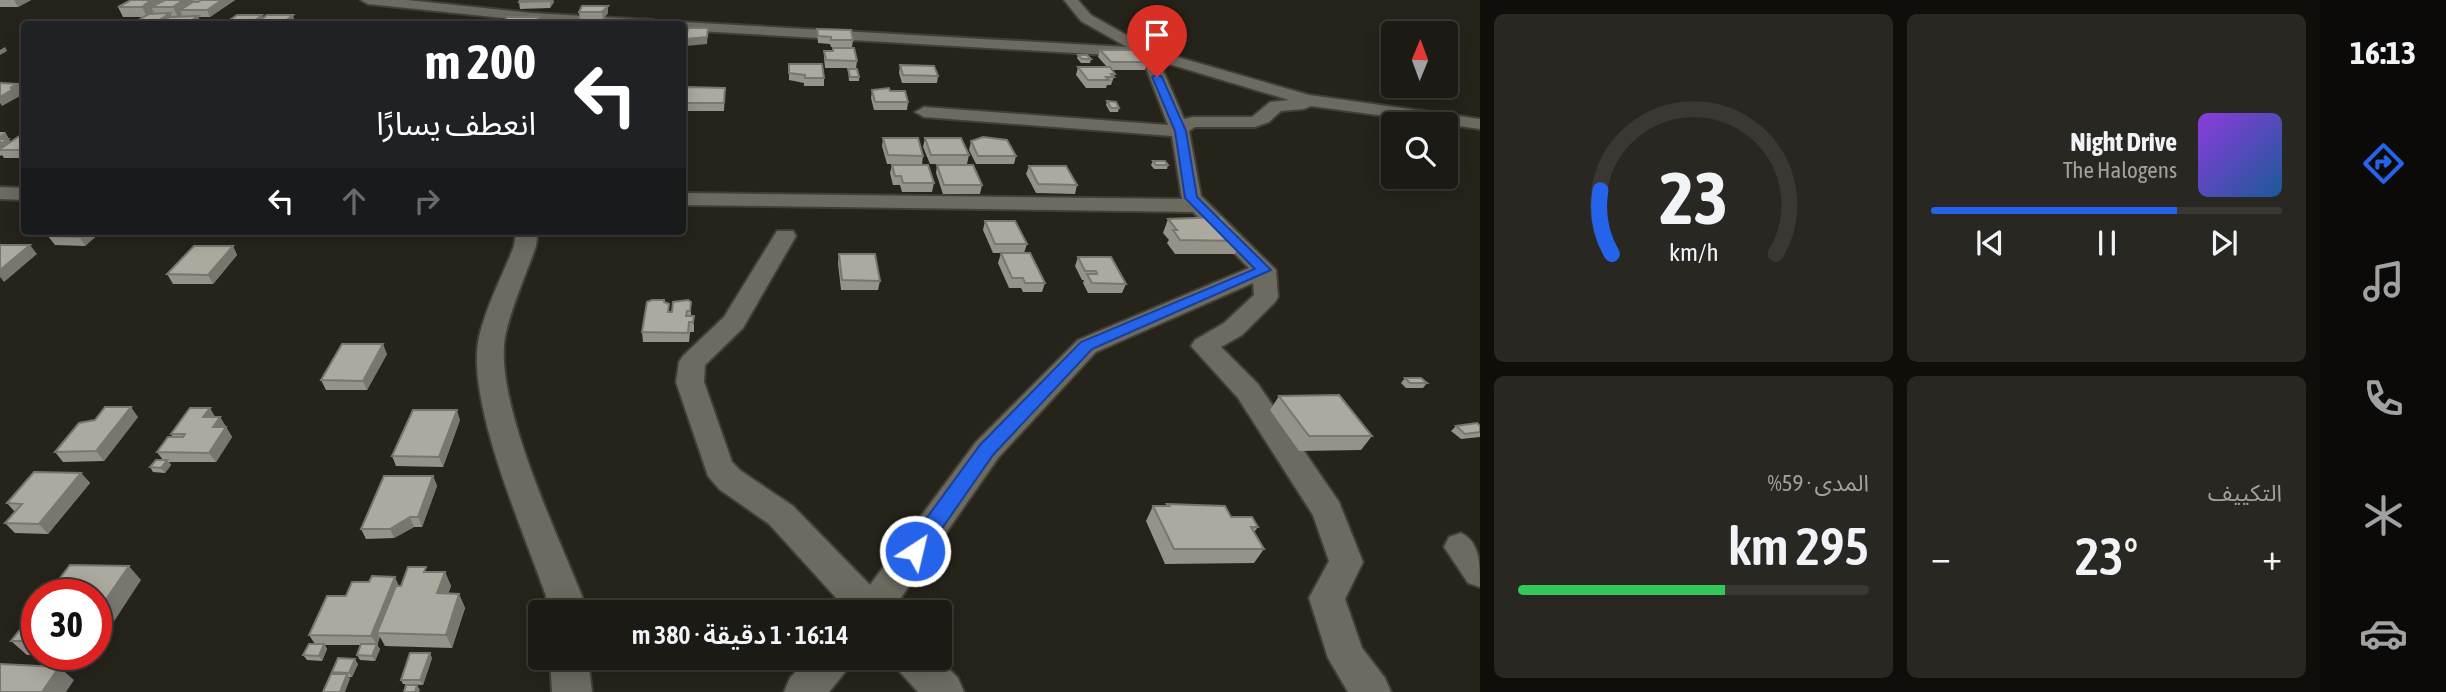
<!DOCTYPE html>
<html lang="ar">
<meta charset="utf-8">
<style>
:root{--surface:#1c1a14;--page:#292722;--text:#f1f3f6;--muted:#a0a1a0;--line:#3a3834;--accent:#2563eb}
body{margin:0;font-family:"Asap Condensed","Noto Sans Arabic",sans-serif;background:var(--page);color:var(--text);direction:rtl;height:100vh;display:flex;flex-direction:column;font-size:26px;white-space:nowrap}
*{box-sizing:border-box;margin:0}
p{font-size:23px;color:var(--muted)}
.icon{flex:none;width:38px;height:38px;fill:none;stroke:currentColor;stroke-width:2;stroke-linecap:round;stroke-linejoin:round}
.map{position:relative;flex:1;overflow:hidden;direction:ltr}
.panel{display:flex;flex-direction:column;gap:14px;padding:14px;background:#0f0e0b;width:840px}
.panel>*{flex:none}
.top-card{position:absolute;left:21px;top:21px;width:665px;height:214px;border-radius:7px;box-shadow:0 4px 18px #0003,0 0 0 2px var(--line);direction:rtl;background:#202124;color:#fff;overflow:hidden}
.needle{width:46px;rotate:1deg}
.controls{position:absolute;left:1381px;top:21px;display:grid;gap:14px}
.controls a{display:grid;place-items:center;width:77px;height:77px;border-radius:7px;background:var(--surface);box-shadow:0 4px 18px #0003,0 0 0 2px var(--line);font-size:35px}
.speed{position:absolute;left:21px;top:579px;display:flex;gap:14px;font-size:35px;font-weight:700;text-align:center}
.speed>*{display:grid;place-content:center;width:91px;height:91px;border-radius:50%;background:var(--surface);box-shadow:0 4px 18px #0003,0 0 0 2px var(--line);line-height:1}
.speed .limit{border:10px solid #d22;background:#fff;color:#111}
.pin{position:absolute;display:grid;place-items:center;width:60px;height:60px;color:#fff;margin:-72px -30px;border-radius:50% 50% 50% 0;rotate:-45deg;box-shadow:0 0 7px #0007}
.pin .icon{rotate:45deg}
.me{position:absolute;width:77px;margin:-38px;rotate:35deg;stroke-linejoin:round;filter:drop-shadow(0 0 5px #0008)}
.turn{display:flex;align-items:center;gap:24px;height:147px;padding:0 35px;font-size:32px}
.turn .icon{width:91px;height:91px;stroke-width:2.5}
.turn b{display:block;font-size:49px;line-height:60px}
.lanes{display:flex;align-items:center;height:66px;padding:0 35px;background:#0003;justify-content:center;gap:35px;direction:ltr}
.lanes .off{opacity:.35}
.big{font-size:52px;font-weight:600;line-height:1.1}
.panel .card{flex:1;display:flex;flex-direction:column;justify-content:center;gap:10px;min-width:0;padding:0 24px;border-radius:10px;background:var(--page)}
.panel .dial{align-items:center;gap:0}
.dial svg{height:182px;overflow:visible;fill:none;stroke:var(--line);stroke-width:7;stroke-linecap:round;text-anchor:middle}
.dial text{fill:var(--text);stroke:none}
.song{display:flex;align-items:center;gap:21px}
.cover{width:84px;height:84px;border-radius:10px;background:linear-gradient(135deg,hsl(270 70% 55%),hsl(210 70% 35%))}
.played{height:7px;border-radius:4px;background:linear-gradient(90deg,var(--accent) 70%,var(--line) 70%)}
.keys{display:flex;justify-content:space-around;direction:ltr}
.heat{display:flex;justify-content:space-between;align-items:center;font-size:38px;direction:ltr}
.charge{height:10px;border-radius:5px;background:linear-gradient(90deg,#34c759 59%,var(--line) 0)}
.panel .tiles{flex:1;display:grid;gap:14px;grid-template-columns:repeat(2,1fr)}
.trip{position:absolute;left:528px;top:600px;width:424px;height:70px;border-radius:7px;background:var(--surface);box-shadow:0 4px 18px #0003,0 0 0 2px var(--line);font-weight:600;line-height:70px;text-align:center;direction:rtl}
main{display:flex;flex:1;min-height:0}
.tabs{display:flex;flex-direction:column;width:126px;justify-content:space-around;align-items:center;background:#0b0a08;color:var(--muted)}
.tabs .icon{width:49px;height:49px}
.tabs .current{color:var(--accent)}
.tabs b{font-size:32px;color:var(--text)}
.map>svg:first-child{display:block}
</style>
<main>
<nav class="tabs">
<b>16:13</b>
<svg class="icon current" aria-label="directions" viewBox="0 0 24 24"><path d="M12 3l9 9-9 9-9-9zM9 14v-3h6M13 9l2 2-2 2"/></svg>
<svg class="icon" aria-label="music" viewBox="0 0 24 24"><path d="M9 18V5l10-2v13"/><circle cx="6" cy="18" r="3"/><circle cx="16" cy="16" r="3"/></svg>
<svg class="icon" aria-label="phone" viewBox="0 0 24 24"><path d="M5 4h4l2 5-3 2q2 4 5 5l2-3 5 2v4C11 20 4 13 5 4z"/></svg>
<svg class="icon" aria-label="climate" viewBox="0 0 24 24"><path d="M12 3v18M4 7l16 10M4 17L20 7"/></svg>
<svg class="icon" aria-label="car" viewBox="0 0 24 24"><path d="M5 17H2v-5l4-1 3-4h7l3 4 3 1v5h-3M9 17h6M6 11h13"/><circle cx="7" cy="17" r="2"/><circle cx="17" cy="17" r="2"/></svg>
</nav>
<section class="panel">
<div class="tiles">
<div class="card">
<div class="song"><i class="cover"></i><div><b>Night Drive</b><p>The Halogens</p></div></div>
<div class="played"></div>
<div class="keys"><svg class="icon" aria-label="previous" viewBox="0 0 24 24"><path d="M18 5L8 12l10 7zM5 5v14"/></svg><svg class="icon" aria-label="pause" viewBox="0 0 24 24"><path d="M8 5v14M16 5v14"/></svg><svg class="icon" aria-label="next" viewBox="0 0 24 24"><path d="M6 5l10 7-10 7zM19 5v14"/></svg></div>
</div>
<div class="card dial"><svg viewBox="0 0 100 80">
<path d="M14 69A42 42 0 1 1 86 69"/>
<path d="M14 69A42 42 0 0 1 9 41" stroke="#2563eb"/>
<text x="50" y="56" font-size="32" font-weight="700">23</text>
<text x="50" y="72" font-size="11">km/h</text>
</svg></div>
<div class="card"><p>التكييف</p>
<div class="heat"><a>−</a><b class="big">23°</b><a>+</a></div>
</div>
<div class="card"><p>المدى · 59%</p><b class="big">295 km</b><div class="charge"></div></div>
</div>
</section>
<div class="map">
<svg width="1480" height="692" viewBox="0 0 1480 692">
<rect width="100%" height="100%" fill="#25231a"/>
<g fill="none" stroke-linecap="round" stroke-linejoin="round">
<g stroke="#403e37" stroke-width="4">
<path id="minor" d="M 361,0 L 407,0 L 532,13 L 653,20 L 660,24 L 532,21 L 368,4 Z
M 1064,0 L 1078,0 L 1091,15 L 1153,50 L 1309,95 L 1480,119 L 1480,129 L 1311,106 L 1304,109 L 1281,111 L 1269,122 L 1255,127 L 1195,127 L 1189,131 L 1201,196 L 1276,270 L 1278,297 L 1275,302 L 1242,335 L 1221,347 L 1258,384 L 1339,502 L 1363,562 L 1345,599 L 1362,648 L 1385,678 L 1391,692 L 1348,692 L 1328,658 L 1309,598 L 1329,561 L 1313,515 L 1238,398 L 1191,346 L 1195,340 L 1224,323 L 1254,295 L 1253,283 L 1096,352 L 998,458 L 891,612 L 849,612 L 769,524 L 719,489 L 708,476 L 676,382 L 679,362 L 683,356 L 724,317 L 777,231 L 793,231 L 796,236 L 743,328 L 705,365 L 704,382 L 732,462 L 741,471 L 793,506 L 870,585 L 976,442 L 1078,340 L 1249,268 L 1193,212 L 682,205 L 682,193 L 1182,199 L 1172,136 L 924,117 L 915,112 L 924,107 L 1168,125 L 1142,57 L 682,30 L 682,24 L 676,24 L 682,22 L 1127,47 L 1081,21 ZM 1159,61 L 1289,100 L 1270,102 L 1252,117 L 1193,117 L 1184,119 Z
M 0,187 L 24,188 L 24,200 L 0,199 Z
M 516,231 L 538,231 L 536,246 C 526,275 511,307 505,337 C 494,402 557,533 582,596 L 583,612 L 547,612 L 546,596 C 524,532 465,401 479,337 C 486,306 503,275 514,246 Z
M 1461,533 C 1480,542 1480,563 1480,587 L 1468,583 L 1444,547 L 1449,537 Z
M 550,658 L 588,658 L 592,692 L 552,692 Z
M 808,658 L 852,658 L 846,671 L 829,692 L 784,692 L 790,678 Z
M 893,658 L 938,658 L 958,678 L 964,692 L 918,692 L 899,671 Z"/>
</g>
<use href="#minor" fill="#6d6b60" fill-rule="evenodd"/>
</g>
<path fill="#949289" d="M 0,0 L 31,0 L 18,7 L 0,7 Z
M 131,0 L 235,0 L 210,17 L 198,17 L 201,23 L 199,24 L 137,24 L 135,22 L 143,17 L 123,17 L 118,7 Z
M 520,0 L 553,0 L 554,2 L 550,8 L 520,9 L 519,2 Z
M 608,6 L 608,13 L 603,19 L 580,19 L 579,12 Z
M 817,29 L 853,40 L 852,47 L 831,47 L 830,44 L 818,43 Z
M 1100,50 L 1148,62 L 1145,70 L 1112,70 L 1115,74 L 1111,85 L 1107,85 L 1106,88 L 1086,88 L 1076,75 L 1078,67 L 1107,67 L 1098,57 Z
M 824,51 L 857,61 L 856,68 L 825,68 L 824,58 Z
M 1078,55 L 1091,59 L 1090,63 L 1081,63 L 1077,58 Z
M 789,64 L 824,78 L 824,86 L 804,86 L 804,83 L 789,80 Z
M 900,65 L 938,76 L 937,83 L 902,83 L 899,73 Z
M 848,69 L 859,77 L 859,81 L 849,81 Z
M 725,88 L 724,111 L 685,111 L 685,103 Z
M 872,90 L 908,102 L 907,110 L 874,110 L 871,98 Z
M 1107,101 L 1119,108 L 1118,112 L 1110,112 L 1106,105 Z
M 0,132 L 5,132 L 10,141 L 10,142 L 24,133 L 24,158 L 4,158 L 2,155 L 0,156 Z
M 883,138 L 923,156 L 922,164 L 887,164 L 882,146 Z
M 925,138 L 969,155 L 967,164 L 930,164 L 923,147 Z
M 971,141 L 1016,156 L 1014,164 L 976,164 L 969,150 Z
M 1153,161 L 1168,165 L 1167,169 L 1154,169 L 1151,165 Z
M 892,165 L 934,183 L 932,192 L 902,192 L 900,185 L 893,185 L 890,173 Z
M 937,165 L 982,185 L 980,194 L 943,194 L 936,173 Z
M 1029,166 L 1077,185 L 1075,194 L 1036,193 L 1026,174 Z
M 1168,219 L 1241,241 L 1235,254 L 1175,254 L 1167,243 L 1169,240 L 1163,233 Z
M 985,221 L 1027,244 L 1024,253 L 993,253 L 983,230 Z
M 102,231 L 85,246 L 55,245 L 48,236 Z
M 233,246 L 237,255 L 213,284 L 173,284 L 167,274 Z
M 1001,253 L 1045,283 L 1042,292 L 1023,292 L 1021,288 L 1009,288 L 998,263 Z
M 839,254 L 880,281 L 878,290 L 841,290 L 838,263 Z
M 1078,257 L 1126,284 L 1122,293 L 1088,293 L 1083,283 L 1084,280 L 1082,280 L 1075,266 Z
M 691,302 L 691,316 L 694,325 L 694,332 L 690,332 L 689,342 L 643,342 L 642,332 L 664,303 L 670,312 Z
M 387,354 L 367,390 L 326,390 L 321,380 Z
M 1405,378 L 1427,383 L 1423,388 L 1406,388 L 1401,383 Z
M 1279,396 L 1372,436 L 1361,450 L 1299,451 L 1270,410 Z
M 138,417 L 104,461 L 63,462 L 55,452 L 95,420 Z
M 215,417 L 220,417 L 232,437 L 216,462 L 169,462 L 171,465 L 165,473 L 153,472 L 150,467 L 163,460 L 157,452 L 173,437 L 171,434 Z
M 460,420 L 443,467 L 396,466 L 392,456 Z
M 1456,426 L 1480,426 L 1480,437 L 1461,439 L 1451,431 Z
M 81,473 L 90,483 L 48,534 L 15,533 L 5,523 L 15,512 L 7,503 Z
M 433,476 L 437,486 L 422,527 L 414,527 L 394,538 L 366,539 L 361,529 Z
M 1167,504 L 1231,517 L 1258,527 L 1254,532 L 1264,549 L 1254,563 L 1165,564 L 1146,521 L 1153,506 L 1166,506 Z
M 428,572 L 445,572 L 451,586 L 448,594 L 459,594 L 465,608 L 452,648 L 385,646 L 380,637 L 377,645 L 380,649 L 375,661 L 360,660 L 357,655 L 361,645 L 325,645 L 327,649 L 322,661 L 307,660 L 303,655 L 315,644 L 309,635 L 346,596 L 401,586 Z
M 37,608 L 37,654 L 93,654 L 92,656 L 27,655 L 11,641 Z
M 432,658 L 423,685 L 403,684 L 401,680 Z
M 358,664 L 352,677 L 349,677 L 350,679 L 333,674 L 332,672 Z"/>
<path fill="#78776f" d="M 14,0 L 31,0 L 18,7 Z
M 151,0 L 161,0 L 163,4 L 151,7 L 154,12 L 147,17 L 142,7 Z
M 183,0 L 193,0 L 195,5 L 180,10 L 182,14 L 178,17 L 173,7 Z
M 222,0 L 235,0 L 210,17 L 207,10 Z
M 550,0 L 553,0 L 554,2 L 550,8 Z
M 608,6 L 608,13 L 603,19 L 602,12 Z
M 170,13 L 173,20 L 157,24 L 156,22 Z
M 262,15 L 265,22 L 262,24 L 250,24 Z
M 293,15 L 295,22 L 293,24 L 281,24 Z
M 198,16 L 201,23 L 199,24 L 186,24 Z
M 539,17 L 540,24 L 535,24 Z
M 708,28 L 707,44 L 686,46 L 686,39 Z
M 5,47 L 7,51 L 0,55 L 0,50 Z
M 18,84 L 22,91 L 19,94 L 20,96 L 2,106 L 0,103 L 0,97 L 10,88 Z
M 5,132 L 13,147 L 0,150 L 0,136 Z
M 86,231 L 102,231 L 85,246 L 80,237 Z
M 30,245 L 37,254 L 4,282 L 0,277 L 0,270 Z
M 233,246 L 237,255 L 213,284 L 208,275 Z
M 383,344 L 387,354 L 367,390 L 363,381 Z
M 131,407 L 138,417 L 104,461 L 96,451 Z
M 210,408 L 216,418 L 203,417 Z
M 457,410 L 460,420 L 443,467 L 439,457 Z
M 220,417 L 226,427 L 213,427 Z
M 226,427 L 232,437 L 216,462 L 209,453 Z
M 167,460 L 171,465 L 165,473 L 161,468 Z
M 81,473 L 90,483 L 48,534 L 39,524 Z
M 433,476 L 437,486 L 422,527 L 418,517 Z
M 410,517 L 414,527 L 394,538 L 390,529 Z
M 129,566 L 141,580 L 96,649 L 96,614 Z
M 445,572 L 451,586 L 443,608 L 437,593 Z
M 395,577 L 399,586 L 377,633 L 380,637 L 377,645 L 380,649 L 375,661 L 372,656 L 377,645 L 371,636 Z
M 459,594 L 465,608 L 452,648 L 446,635 Z
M 324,644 L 327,649 L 322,661 L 319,656 Z
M 430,653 L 432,658 L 423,685 L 420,680 Z
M 355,659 L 358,664 L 352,677 L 349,673 Z
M 59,667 L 74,680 L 66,692 L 42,692 Z
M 347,674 L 350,679 L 345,692 L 340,692 Z
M 417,685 L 420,690 L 419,692 L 415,692 Z"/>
<path fill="#acaa9f" stroke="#78776f" stroke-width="2" d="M 131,0 L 151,0 L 142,7 L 118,7 Z
M 165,0 L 183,0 L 173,7 L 151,7 Z
M 201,0 L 222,0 L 207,10 L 180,10 L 193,2 L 198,2 Z
M 520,0 L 550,0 L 549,1 L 519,2 Z
M 582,6 L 608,6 L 602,12 L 579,12 Z
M 170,13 L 156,22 L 135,22 L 149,14 Z
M 237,15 L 262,15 L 250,24 L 224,24 Z
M 267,15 L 293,15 L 281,24 L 255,24 Z
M 198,16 L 186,24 L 158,24 L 170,17 Z
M 507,17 L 539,17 L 535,24 L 503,23 Z
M 688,28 L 708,28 L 707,37 L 686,39 Z
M 817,29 L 851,30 L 853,40 L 831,40 L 831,37 L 818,36 Z
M 833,48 L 854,48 L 857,61 L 826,60 L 824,51 L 833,51 Z
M 1100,50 L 1135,50 L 1148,62 L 1111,62 Z
M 1078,55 L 1087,55 L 1091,59 L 1082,59 Z
M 789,64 L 822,64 L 824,78 L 805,78 L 805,75 L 789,73 Z
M 900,65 L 934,66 L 938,76 L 903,75 Z
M 1078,67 L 1110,67 L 1115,74 L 1111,74 L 1114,77 L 1106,77 L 1109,80 L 1088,80 Z
M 848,69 L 857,69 L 859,77 L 850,77 Z
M 0,83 L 18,84 L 10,88 L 15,88 L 0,97 Z
M 687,87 L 725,88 L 724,103 L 685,103 Z
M 889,88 L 890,91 L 905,91 L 908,102 L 875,102 L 872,90 Z
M 1107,101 L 1116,102 L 1119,108 L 1111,108 Z
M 24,133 L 24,150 L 0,150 L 0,149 Z
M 983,137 L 1007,140 L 1016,156 L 978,156 L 971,141 Z
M 883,138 L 918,138 L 923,156 L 888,155 Z
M 925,138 L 961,138 L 969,155 L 931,155 Z
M 0,139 L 8,139 L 0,144 Z
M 1153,161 L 1165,161 L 1168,165 L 1156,165 Z
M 892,165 L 928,165 L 934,183 L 903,183 L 901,176 L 895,176 Z
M 937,165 L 973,165 L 982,185 L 944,185 Z
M 1029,166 L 1066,166 L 1077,185 L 1038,184 Z
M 1221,217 L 1241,241 L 1180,240 L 1173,230 L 1177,230 L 1168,219 Z
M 985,221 L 1015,221 L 1027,244 L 995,244 Z
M 55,231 L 86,231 L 80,237 L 48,236 Z
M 0,245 L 30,245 L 0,270 Z
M 194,246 L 233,246 L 208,275 L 167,274 Z
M 1001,253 L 1030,253 L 1045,283 L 1025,283 L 1023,278 L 1012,278 Z
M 839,254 L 875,254 L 880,281 L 842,280 Z
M 1078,257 L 1111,257 L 1126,284 L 1092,283 L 1087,274 L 1097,274 L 1096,271 L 1085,271 Z
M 652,300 L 664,300 L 664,302 L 669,304 L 668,312 L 672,312 L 673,302 L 688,300 L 691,302 L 690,311 L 687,311 L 686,316 L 694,316 L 693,322 L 689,322 L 688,333 L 642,332 L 647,302 Z
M 342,344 L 383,344 L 363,381 L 321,380 Z
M 1405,378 L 1421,378 L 1427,383 L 1410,383 Z
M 1339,395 L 1372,436 L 1309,436 L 1279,396 Z
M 105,407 L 131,407 L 96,451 L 55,452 L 79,423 L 95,420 Z
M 190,408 L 210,408 L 203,417 L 220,417 L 213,427 L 226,427 L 209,453 L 157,452 L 168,437 L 183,437 L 185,434 L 171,434 Z
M 413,410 L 457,410 L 439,457 L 392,456 Z
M 1477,423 L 1480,426 L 1480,432 L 1465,434 L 1456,426 Z
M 156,460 L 167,460 L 161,468 L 150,467 Z
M 34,472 L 81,473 L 39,524 L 5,523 L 22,504 L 7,503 Z
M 384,476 L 433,476 L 418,517 L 410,517 L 390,529 L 361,529 Z
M 1167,504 L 1225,506 L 1231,517 L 1252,517 L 1258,527 L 1251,527 L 1264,549 L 1174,549 L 1153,506 L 1169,506 Z
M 70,565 L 129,566 L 96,614 L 96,595 L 47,595 Z
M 408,567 L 426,567 L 424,572 L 445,572 L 437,593 L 459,594 L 446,635 L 377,633 L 396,586 L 401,586 Z
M 372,576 L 395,577 L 371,636 L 309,635 L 327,596 L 346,596 L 352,582 L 369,582 Z
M 37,608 L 37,641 L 11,641 Z
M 309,644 L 324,644 L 319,656 L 303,655 Z
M 361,644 L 377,644 L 372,656 L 357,655 Z
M 410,653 L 430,653 L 420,680 L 401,680 Z
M 338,658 L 355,659 L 349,673 L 332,672 Z
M 0,664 L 59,667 L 42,692 L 0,692 Z
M 331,674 L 347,674 L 340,692 L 323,692 Z
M 406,685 L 417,685 L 415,692 L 404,692 Z"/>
<path fill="#2563eb" stroke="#184099" stroke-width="2" d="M 1157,74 L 1162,77 L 1186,131 L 1197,197 L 1271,270 L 1092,349 L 993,455 L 922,557 L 915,560 L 907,557 L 904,551 L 907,545 L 980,445 L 1081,342 L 1255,269 L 1185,198 L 1175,131 L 1152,77 Z"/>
</svg>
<div class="controls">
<a><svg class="needle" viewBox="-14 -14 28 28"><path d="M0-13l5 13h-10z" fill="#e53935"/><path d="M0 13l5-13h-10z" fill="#a0a1a0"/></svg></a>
<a><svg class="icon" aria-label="search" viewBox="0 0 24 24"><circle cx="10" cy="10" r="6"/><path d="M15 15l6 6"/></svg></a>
</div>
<div class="speed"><div class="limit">30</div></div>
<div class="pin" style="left:1157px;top:77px;background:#d93025"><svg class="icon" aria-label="arrive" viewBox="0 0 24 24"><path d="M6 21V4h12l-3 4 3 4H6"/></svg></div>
<svg class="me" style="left:915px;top:551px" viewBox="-20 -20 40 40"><circle r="17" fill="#2563eb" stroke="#fff" stroke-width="3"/><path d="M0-11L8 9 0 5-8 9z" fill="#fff"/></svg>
<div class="trip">16:14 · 1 دقيقة · 380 m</div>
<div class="top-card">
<div class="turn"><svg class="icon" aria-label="left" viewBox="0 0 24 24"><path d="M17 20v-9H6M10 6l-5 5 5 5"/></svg><div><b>200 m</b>انعطف يسارًا</div></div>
<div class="lanes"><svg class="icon" aria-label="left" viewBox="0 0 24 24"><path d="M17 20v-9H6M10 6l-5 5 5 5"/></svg><svg class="icon off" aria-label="ahead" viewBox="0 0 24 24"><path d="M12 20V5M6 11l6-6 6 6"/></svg><svg class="icon off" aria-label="right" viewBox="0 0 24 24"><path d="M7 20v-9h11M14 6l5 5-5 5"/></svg></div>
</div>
</div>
</main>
